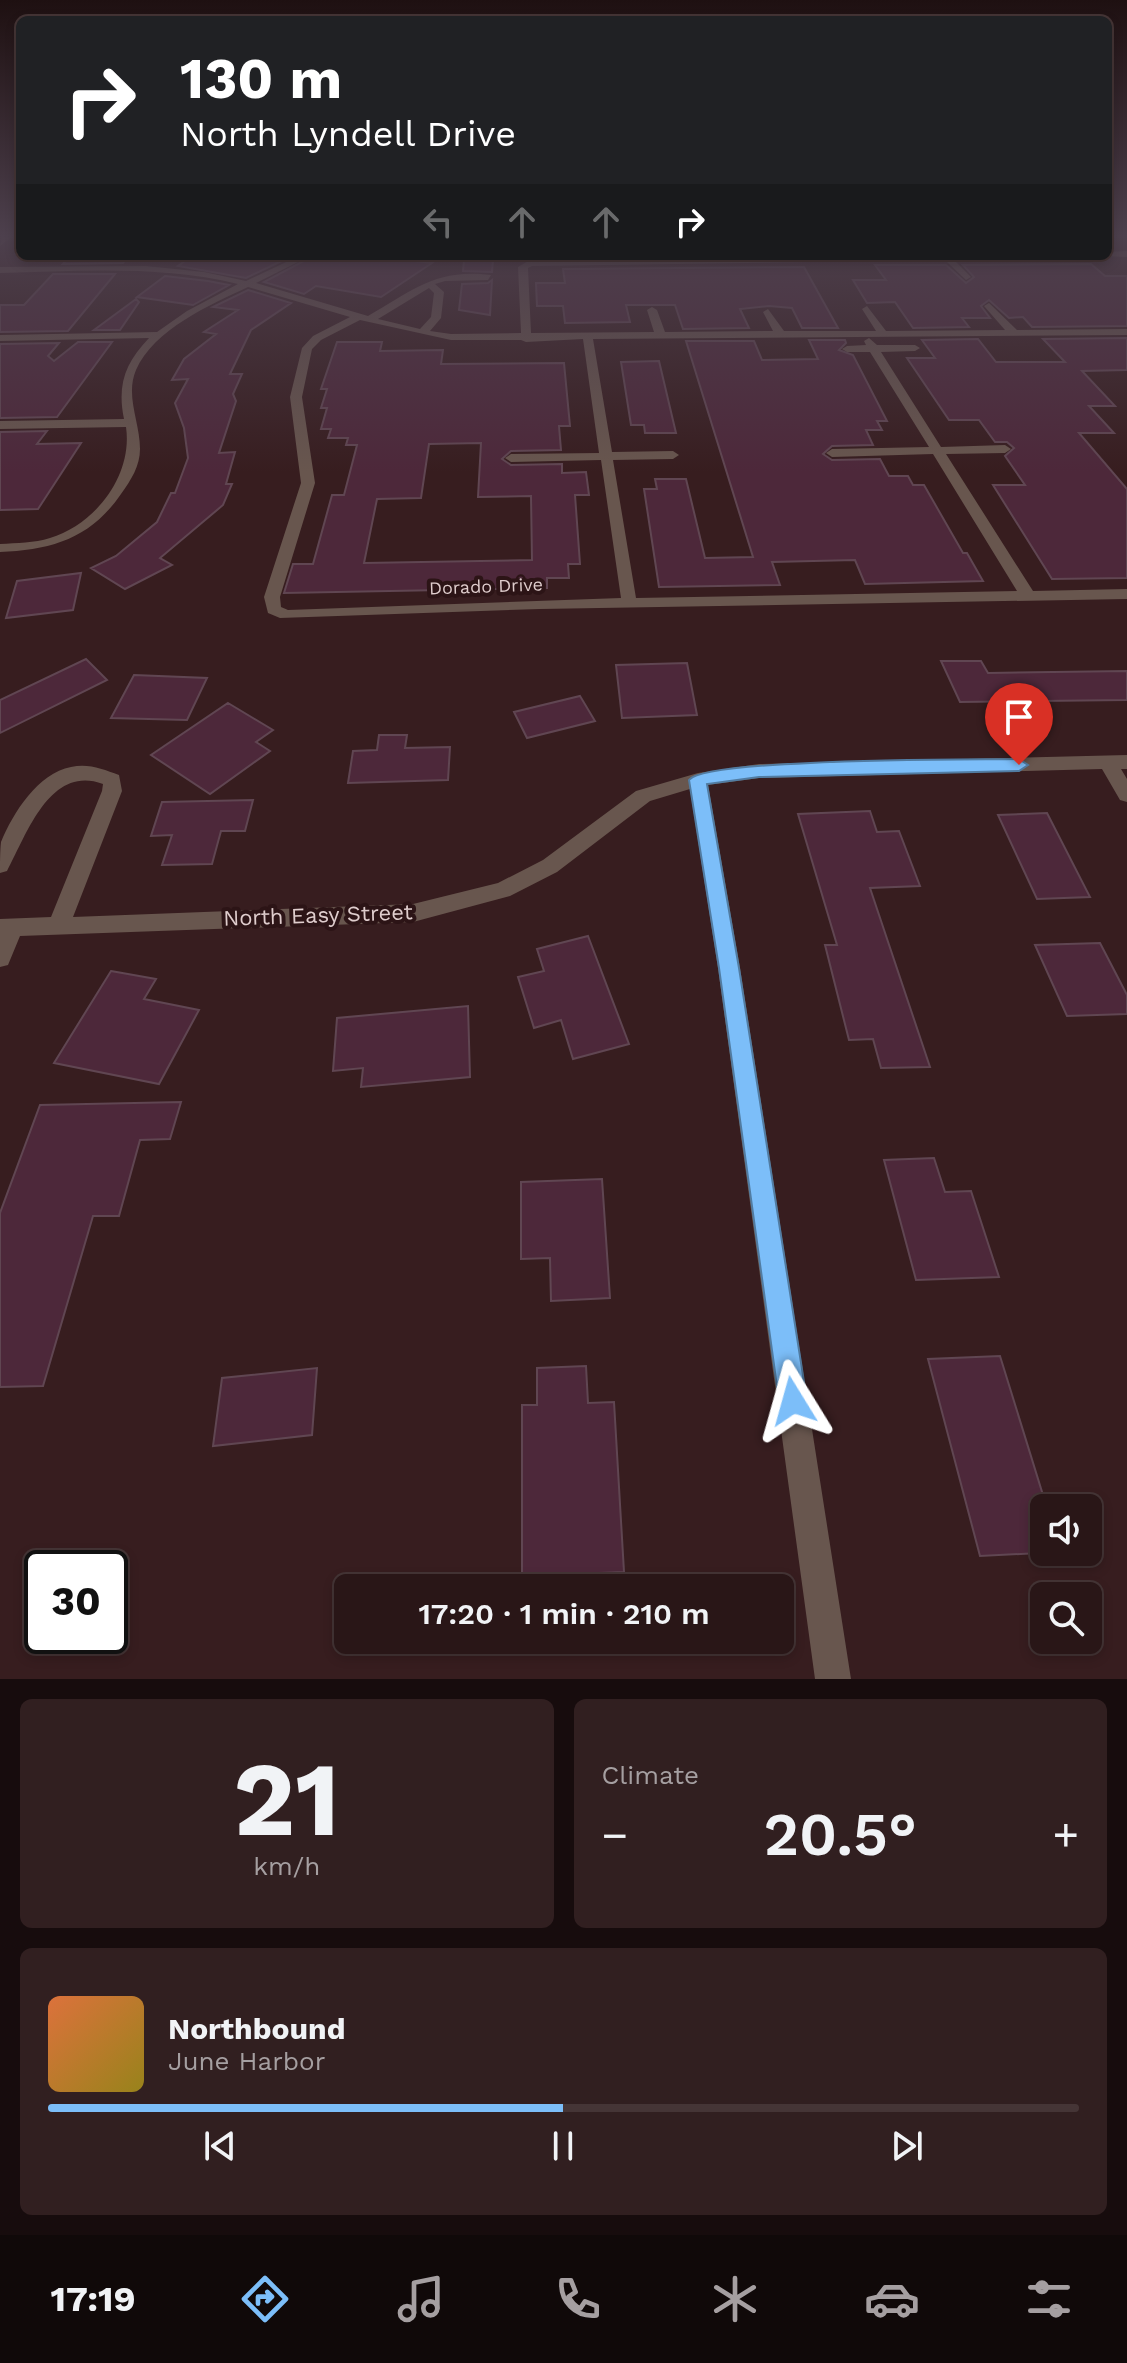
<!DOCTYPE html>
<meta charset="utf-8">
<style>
:root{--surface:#291617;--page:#311f20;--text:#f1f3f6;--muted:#a59fa1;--line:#453536;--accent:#7cbef9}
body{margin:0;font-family:"Work Sans",sans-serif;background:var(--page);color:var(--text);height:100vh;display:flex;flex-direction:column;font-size:30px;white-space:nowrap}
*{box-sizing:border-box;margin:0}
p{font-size:26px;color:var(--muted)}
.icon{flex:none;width:44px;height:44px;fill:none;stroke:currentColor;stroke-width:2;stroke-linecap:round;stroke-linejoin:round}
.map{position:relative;height:1679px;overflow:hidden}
.side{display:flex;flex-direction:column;gap:20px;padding:20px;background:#170c0d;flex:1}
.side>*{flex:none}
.banner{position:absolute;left:16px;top:16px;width:1096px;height:244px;border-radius:12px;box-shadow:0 4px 12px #0003,0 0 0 2px var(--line);background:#202124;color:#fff;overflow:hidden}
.buttons{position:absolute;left:1030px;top:1494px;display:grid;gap:16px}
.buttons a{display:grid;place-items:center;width:72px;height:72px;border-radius:12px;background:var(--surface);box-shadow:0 4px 12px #0003,0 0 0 2px var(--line);font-size:40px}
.speed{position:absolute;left:24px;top:1550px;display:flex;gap:16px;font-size:40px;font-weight:700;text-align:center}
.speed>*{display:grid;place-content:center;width:104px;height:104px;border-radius:50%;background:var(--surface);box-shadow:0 4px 12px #0003,0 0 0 2px var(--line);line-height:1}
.speed .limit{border:4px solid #111;border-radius:12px;background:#fff;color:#111}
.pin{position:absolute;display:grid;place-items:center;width:68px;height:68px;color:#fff;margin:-82px -34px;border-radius:50% 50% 50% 0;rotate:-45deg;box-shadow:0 0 8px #0007}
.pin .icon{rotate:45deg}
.me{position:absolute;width:88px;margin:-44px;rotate:352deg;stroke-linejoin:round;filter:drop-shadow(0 0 6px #0008)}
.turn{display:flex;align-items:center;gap:28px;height:168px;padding:0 32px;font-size:36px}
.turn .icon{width:104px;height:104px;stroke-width:2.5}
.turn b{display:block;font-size:56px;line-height:68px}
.lanes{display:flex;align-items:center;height:76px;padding:0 32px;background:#0003;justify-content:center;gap:40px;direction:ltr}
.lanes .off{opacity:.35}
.big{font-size:60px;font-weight:600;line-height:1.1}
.side .tile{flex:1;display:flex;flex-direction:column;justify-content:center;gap:12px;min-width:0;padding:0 28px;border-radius:12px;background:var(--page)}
.side .dial{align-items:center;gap:0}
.dial b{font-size:104px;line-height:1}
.song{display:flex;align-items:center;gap:24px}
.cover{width:96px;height:96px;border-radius:12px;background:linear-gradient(135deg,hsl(20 70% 55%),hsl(50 70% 35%))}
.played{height:8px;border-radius:4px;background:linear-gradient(90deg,var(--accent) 50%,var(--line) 50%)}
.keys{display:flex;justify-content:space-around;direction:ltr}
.heat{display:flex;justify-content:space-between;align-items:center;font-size:44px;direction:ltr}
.side .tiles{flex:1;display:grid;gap:20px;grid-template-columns:1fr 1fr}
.tile:last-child{grid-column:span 2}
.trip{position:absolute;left:334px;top:1574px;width:460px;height:80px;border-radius:12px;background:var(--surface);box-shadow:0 4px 12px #0003,0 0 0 2px var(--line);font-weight:600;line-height:80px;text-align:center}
.tabs{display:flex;height:128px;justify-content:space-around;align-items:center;background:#100909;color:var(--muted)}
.tabs .icon{width:56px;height:56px}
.tabs .active{color:var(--accent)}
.tabs b{font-size:36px;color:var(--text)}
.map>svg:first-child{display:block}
</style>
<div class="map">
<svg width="1127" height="1679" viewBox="0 0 1127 1679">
<rect width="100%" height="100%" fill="#371d1f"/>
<path fill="#4d283a" stroke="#604652" stroke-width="2" fill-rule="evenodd" d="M 70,256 L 129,256 L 123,263 L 63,264 Z
M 192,256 L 292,256 L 246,278 L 178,266 Z
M 313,256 L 372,256 L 432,263 L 381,297 L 316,286 L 304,294 L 264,282 Z
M 464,260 L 493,260 L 492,272 L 463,271 Z
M 1091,264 L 1105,276 L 1127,276 L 1127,326 L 1032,327 L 1023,317 L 1009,318 L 989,300 L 981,306 L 990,318 L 962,318 L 969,327 L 913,328 L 895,302 L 867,303 L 853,280 L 886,280 L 875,265 L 946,265 L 966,283 L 974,277 L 963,265 Z
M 804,267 L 838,328 L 802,328 L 792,308 L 769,306 L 740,309 L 749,328 L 683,329 L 675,305 L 626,305 L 630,322 L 565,323 L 563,306 L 537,306 L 536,283 L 565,283 L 563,269 Z
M 53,274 L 115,274 L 68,331 L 0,332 L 0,305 L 24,305 Z
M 165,276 L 208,281 L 229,285 L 193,305 L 137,297 Z
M 492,280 L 490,315 L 459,310 L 462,284 L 488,283 Z
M 248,290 L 291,303 L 251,330 L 230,374 L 242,374 L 233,394 L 236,401 L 219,453 L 235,452 L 226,484 L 232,484 L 223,505 L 160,558 L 172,565 L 125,589 L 91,568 L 116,556 L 157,522 L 171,493 L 175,493 L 188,458 L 184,428 L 175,403 L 188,379 L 172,380 L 184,359 L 216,334 L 204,332 L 238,310 L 213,307 Z
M 136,299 L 139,302 L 120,330 L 94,330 Z
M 1127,338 L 1127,370 L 1082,371 L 1115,406 L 1089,406 L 1114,433 L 1079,433 L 1127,489 L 1127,578 L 1052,579 L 993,485 L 1025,485 L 1005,456 L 1014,448 L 1007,442 L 995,442 L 979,420 L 949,420 L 907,358 L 935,358 L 922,340 L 978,339 L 996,362 L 1065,362 L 1043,339 Z
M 809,340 L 845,340 L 846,343 L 839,350 L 853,355 L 887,421 L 877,421 L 882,430 L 866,430 L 873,445 L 832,446 L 823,454 L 832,460 L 880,459 L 889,476 L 908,476 L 913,485 L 924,485 L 963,553 L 967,553 L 983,581 L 865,584 L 855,560 L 772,562 L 780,585 L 659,587 L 644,489 L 657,489 L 655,479 L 686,479 L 705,558 L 753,557 L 686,341 L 754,341 L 762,360 L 818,359 Z
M 78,342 L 112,342 L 57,417 L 0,418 L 0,344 L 59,343 L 48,356 L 54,361 Z
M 337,342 L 382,342 L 380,351 L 443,350 L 441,364 L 564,363 L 570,426 L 559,426 L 561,450 L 511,451 L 502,459 L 511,465 L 562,464 L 562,473 L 586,472 L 589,495 L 575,495 L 580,564 L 568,564 L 569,578 L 547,578 L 547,588 L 284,593 L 293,564 L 313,564 L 332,495 L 344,495 L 357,445 L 346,445 L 348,438 L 328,438 L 331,429 L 321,429 L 327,408 L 321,408 L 327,389 L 321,389 ZM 481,443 L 478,497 L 531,496 L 532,560 L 364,563 L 377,499 L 421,498 L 429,444 Z
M 659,361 L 676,433 L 645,433 L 644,425 L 631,425 L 621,362 Z
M 47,431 L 37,444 L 81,443 L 38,509 L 0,510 L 0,432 Z
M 81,573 L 73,610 L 6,618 L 17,581 Z
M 86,659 L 107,680 L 0,733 L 0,700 Z
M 941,661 L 981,661 L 988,673 L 1127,671 L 1127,700 L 960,702 Z
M 687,663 L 697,715 L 622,718 L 616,665 Z
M 134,675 L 207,678 L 187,720 L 111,718 Z
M 580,696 L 595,721 L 527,738 L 514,712 Z
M 228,703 L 273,730 L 256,742 L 270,751 L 210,794 L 151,755 Z
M 379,735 L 407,735 L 405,748 L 450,747 L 448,780 L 348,783 L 353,751 L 377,750 Z
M 253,800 L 245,831 L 221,831 L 212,864 L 162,865 L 172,835 L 151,836 L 162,802 Z
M 870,811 L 877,832 L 899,831 L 920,886 L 870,888 L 930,1067 L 881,1068 L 873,1039 L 849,1040 L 825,945 L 837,945 L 798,814 Z
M 1047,813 L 1090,897 L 1037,899 L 998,815 Z
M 588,936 L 629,1044 L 573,1059 L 561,1020 L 534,1028 L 518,977 L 544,971 L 537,949 Z
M 1100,943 L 1127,995 L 1127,1014 L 1067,1016 L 1035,945 Z
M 111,971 L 156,979 L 144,999 L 199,1010 L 159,1084 L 54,1063 Z
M 468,1006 L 470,1077 L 361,1087 L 363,1068 L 333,1071 L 337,1018 Z
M 181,1102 L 170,1139 L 140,1140 L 119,1216 L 93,1216 L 43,1386 L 0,1387 L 0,1213 L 40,1105 Z
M 934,1158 L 945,1192 L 971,1191 L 999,1277 L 916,1280 L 884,1160 Z
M 602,1179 L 610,1298 L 551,1301 L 550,1258 L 521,1259 L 521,1182 Z
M 1000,1356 L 1047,1508 L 1044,1508 L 1044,1552 L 1059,1552 L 980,1556 L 928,1359 Z
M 586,1366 L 588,1403 L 614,1402 L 624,1572 L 522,1576 L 522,1405 L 537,1405 L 537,1368 Z
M 317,1368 L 312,1435 L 213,1446 L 222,1378 Z"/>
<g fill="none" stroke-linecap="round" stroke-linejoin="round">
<path fill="#68564e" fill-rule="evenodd" d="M 2,237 L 11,237 L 0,246 Z
M 1127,251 L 1127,257 L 1104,256 L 1108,256 L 1108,252 Z
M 299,256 L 310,256 L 256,283 L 368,316 C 413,290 436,268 491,275 L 488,280 L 445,281 L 435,284 L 444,292 L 441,318 L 430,331 L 451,334 L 521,333 L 518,267 L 530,260 L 1019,256 L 1015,259 L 954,260 L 971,277 L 966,280 L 945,260 L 532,266 L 528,268 L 531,333 L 654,332 L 647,310 L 652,307 L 657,310 L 665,332 L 773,331 L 763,312 L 768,309 L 784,331 L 876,331 L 862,309 L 867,306 L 886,331 L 1005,330 L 984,306 L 989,303 L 1017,330 L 1127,329 L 1127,335 L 593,339 L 612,452 L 673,451 L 679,455 L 673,459 L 613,460 L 636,598 L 1017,591 L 933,454 L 832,457 L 826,453 L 832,449 L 929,447 L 870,352 L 847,352 L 842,349 L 847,346 L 866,345 L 864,341 L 869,338 L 877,345 L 915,345 L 920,348 L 915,351 L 881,352 L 941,447 L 1005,445 L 1011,449 L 1005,453 L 946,454 L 1033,591 L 1127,589 L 1127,599 L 540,609 L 280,618 L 268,613 L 264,597 L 301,483 L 290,397 L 302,348 L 313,336 L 350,317 L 248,287 C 210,305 154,329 136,370 C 125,396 140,422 140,449 C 140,466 131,480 121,494 C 91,538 52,550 0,552 L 0,544 C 17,543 34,543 50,538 C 96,524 133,475 126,427 L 0,429 L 0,421 L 124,419 C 117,385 125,363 149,338 L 0,341 L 0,335 L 157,332 L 187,311 L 238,284 C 161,265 79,271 0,273 L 0,267 L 146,266 L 204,272 L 246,281 ZM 429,288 L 434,293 L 431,317 L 420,329 L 378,319 ZM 360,320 L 451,340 L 521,340 L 526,342 L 583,339 L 599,453 L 511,454 L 505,458 L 511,462 L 601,460 L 621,598 L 288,610 L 281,607 L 280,597 L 315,483 L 302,397 L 312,349 L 321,340 Z
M 1127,755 L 1127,769 L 1121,769 L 1127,779 L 1127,802 L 1120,800 L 1102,769 L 759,778 L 708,785 L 740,968 L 851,1679 L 815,1679 L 718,968 L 690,789 L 650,801 L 557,872 L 510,896 L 413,922 L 20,936 L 8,965 L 0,967 L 0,919 L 51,917 L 102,791 L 103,784 C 50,764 27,834 7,871 L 0,873 C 0,863 0,851 1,842 C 13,813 38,773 71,767 C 88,763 103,769 119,775 L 122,791 L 73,917 L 413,904 L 498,883 L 543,860 L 636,791 L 698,773 L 759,764 Z"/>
</g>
<linearGradient id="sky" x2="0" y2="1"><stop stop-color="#1e1011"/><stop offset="0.5" stop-color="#4d404d"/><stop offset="1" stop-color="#4d404d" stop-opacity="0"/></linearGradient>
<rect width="1127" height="472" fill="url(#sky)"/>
<path fill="#7cbef9" stroke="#517ca2" stroke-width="2" d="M 1019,759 L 1028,765 L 1019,771 L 759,777 L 707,784 L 739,968 L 807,1401 L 802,1411 L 793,1415 L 783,1411 L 779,1401 L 719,968 L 689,780 C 706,758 975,760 1019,759 Z"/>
<g text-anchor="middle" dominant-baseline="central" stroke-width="8" stroke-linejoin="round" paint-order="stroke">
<g font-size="18" fill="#dfcdcd" stroke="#2c1416">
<text transform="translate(486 586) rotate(-2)">Dorado Drive</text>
</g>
<g font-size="22" fill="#dfcdcd" stroke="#2c1416">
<text transform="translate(318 915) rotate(-2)">North Easy Street</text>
</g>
</g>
</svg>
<div class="buttons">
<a><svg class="icon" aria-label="sound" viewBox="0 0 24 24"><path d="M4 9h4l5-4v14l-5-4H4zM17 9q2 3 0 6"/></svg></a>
<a><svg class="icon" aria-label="search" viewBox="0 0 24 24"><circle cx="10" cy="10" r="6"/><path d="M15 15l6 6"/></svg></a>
</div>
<div class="speed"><div class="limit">30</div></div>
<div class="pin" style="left:1019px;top:765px;background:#d93025"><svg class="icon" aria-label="arrive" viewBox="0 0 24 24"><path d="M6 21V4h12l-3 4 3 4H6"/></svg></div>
<svg class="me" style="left:793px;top:1401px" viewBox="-20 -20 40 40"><path d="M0-17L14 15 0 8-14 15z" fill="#7cbef9" stroke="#fff" stroke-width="4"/></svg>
<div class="trip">17:20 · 1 min · 210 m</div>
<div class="banner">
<div class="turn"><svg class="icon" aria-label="right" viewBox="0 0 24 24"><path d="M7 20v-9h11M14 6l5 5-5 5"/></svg><div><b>130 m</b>North Lyndell Drive</div></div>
<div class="lanes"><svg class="icon off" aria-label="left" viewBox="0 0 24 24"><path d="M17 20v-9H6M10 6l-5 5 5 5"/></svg><svg class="icon off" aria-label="ahead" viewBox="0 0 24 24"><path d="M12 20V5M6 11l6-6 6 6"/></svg><svg class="icon off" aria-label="ahead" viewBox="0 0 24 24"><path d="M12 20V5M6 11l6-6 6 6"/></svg><svg class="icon" aria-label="right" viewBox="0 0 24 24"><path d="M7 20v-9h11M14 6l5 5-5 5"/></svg></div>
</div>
</div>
<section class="side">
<div class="tiles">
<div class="tile dial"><b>21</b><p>km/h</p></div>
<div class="tile"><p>Climate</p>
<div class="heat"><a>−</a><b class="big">20.5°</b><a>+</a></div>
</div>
<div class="tile">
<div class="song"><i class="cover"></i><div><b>Northbound</b><p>June Harbor</p></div></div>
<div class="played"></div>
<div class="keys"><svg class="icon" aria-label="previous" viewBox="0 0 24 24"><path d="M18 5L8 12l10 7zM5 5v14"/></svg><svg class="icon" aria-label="pause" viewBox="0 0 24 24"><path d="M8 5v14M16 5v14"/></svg><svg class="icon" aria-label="next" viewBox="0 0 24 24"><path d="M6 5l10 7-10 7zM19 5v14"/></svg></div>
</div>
</div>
</section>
<nav class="tabs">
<b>17:19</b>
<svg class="icon active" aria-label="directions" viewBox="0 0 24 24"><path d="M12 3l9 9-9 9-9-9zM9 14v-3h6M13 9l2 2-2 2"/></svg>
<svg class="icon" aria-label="music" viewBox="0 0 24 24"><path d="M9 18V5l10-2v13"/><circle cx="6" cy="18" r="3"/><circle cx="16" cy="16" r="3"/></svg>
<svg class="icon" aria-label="phone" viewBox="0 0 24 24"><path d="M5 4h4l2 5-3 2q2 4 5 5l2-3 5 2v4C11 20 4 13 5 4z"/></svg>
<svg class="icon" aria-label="climate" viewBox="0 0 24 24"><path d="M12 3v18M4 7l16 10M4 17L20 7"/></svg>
<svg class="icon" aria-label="car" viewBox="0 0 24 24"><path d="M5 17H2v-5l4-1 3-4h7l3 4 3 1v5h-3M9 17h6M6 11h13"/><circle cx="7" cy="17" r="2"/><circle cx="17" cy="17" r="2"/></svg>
<svg class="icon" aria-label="filters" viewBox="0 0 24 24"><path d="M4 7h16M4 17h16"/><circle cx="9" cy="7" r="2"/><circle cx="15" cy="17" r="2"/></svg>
</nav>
